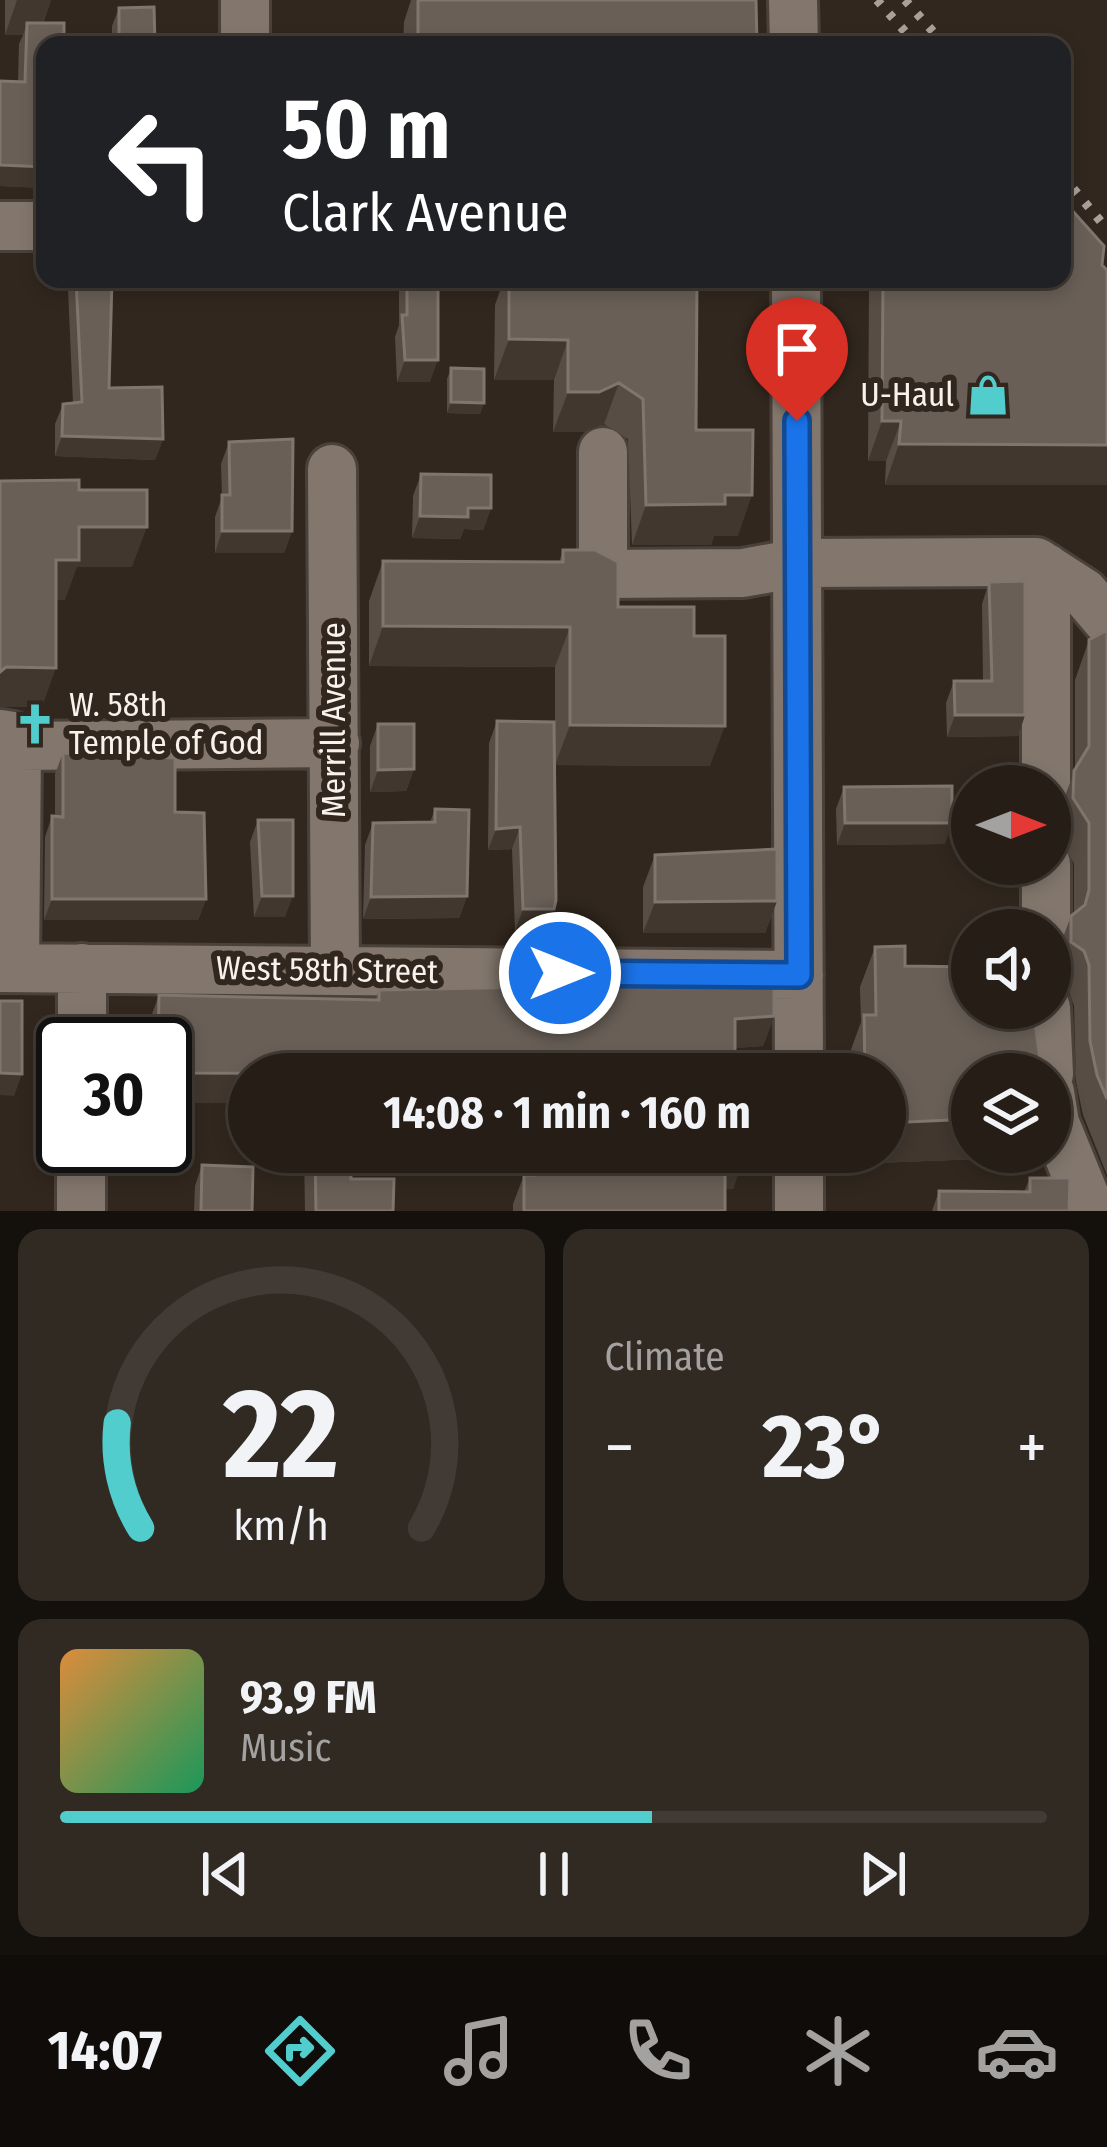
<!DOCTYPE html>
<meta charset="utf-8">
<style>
:root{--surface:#251d16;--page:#312a23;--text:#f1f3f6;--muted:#a3a2a1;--line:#423b35;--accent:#52cdcd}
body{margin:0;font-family:"Fira Sans Condensed",sans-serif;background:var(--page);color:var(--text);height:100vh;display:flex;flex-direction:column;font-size:45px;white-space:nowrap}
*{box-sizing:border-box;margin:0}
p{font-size:39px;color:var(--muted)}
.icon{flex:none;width:66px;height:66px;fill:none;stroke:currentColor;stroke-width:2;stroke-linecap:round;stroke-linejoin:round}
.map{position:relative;height:1211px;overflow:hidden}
.sheet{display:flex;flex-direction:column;gap:18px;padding:18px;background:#14100c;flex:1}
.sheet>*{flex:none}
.banner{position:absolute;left:36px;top:36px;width:1035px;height:252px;border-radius:24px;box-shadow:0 6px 18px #0003,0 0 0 3px var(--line);background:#202124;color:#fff;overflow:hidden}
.needle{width:78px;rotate:90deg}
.fabs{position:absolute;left:951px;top:765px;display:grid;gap:24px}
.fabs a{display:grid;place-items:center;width:120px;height:120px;border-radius:50%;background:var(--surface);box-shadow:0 6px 18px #0003,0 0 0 3px var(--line);font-size:60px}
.speed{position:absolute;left:36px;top:1017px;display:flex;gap:24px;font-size:60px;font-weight:700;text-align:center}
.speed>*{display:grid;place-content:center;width:156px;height:156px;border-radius:50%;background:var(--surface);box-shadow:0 6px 18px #0003,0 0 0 3px var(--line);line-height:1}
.speed .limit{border:6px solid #111;border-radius:18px;background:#fff;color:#111}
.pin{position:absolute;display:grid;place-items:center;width:102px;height:102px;color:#fff;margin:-123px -51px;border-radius:50% 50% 50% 0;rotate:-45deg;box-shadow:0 0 12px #0007}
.pin .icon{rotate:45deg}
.me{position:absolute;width:132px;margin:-66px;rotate:90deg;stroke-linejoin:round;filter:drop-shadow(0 0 9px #0008)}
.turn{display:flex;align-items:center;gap:42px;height:252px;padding:0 48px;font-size:54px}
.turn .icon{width:156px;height:156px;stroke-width:2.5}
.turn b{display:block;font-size:84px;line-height:102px}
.big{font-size:90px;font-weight:700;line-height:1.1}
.sheet .card{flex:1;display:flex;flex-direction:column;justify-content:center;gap:18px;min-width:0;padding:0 42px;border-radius:24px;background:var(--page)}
.sheet .dial{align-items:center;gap:0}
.dial svg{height:312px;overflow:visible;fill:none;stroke:var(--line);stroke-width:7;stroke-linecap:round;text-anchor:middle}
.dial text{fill:var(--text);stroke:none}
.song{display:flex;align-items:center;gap:36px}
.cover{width:144px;height:144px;border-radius:18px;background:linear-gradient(135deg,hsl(30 70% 55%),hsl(150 70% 35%))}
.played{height:12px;border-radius:6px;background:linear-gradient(90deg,var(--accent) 60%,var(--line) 60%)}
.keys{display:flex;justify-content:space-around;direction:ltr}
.heat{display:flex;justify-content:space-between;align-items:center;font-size:66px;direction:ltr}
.sheet .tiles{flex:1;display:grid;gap:18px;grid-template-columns:1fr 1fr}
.card:last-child{grid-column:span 2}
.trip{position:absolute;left:228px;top:1053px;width:678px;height:120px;border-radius:60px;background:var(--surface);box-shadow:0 6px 18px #0003,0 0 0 3px var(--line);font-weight:700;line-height:120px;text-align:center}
.menu{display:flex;height:192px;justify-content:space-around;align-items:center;background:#0f0c09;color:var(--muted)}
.menu .icon{width:84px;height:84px}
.menu .active{color:var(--accent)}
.menu b{font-size:54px;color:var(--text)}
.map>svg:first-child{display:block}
</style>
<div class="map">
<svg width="1107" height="1211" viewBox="0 0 1107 1211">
<rect width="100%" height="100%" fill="#31271e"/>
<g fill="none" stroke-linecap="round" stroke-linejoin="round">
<g stroke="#4a423a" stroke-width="54">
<path id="minor" d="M 245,0 L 245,45
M 793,0 L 794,45
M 0,226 L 45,226
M 796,279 L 799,1074
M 603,452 L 603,574 L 743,573 L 798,563 L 1036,562 L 1084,593 L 1107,620
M 332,469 L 335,970
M 1046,568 L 1046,786
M 0,734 L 12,736 L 17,746 L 15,968
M 17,746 L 335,743
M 1046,864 L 1046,930
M 0,968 L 799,975
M 1046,1008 L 1049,1074
M 82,1044 L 82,968
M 1050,1092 L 1055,1123 L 1091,1211
M 799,1152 L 799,1211
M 81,1211 L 81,1146"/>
</g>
<use href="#minor" stroke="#83776d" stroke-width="48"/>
<path stroke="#a8a099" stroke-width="9" stroke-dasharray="6 12" stroke-linecap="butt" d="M 877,0 L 917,45
M 905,0 L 945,45
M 1062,175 L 1107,229
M 1062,207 L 1107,259"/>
</g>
<path fill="#584d45" d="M 5,0 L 51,0 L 43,23 L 45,188 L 0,186 L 0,81 L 18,82 L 19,44 L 23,35 L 5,35 Z
M 411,0 L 756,0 L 757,45 L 403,45 L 404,22 Z
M 119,8 L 155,45 L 112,45 L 112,26 Z
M 72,279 L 112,279 L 109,388 L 163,439 L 155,460 L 55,456 L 55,424 L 63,404 L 73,403 L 68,289 Z
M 402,279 L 438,279 L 430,382 L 397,382 L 395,337 L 399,325 L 399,289 Z
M 504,279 L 697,279 L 696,430 L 738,536 L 714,536 L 711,545 L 632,545 L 628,439 L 604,424 L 584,432 L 553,432 L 554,380 L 494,380 L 495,305 Z
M 869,279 L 1062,279 L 885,485 L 886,461 L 868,461 Z
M 451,368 L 484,403 L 480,414 L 447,413 L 447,379 Z
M 229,442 L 292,531 L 284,553 L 215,553 L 215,517 L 222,497 L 221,464 Z
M 421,474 L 491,508 L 483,530 L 464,529 L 460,539 L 412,538 L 413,496 Z
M 563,550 L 618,607 L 694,636 L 710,766 L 555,765 L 555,667 L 369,666 L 369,601 L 383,561 L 559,562 Z
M 989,582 L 1025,715 L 1018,736 L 947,737 L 946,703 L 954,681 L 983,681 L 982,604 Z
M 1107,630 L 1107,1175 L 1083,1115 L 1076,1082 L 1074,1006 L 1069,992 L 1057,982 L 1056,956 L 1071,916 L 1074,913 L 1074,863 L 1059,839 L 1059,811 L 1075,770 L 1075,680 L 1089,640 Z
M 497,721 L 546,931 L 515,931 L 512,849 L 488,850 L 489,743 Z
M 378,724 L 414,769 L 406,791 L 370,792 L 370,746 Z
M 63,753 L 175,812 L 206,899 L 198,920 L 44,920 L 45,837 L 52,816 L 55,817 L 55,774 Z
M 844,787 L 945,844 L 837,845 L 836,809 Z
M 435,809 L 467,896 L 459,918 L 363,919 L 365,845 L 373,823 L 430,822 Z
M 258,820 L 285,917 L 254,917 L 250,842 Z
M 655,855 L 777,901 L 765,933 L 643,933 L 643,887 Z
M 875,947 L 905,966 L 972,1152 L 1034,1152 L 1032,1157 L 850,1164 L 850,1152 L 885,1152 L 885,1074 L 849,1074 L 849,1055 L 861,1022 L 860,987 Z
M 599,980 L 774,1016 L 763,1046 L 735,1048 L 735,1071 L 744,1074 L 249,1074 L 249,1103 L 165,1103 L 165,1044 L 148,1044 L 148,1025 L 159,995 L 375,1000 L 379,990 L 597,986 Z
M 304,1152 L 351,1152 L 351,1179 L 393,1211 L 305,1211 Z
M 525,1152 L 744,1152 L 733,1189 L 725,1189 L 725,1211 L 513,1211 L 513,1204 L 524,1175 Z
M 202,1165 L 252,1211 L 194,1211 L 195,1186 Z
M 1030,1178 L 1069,1211 L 932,1211 L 939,1191 L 1024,1192 Z"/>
<path fill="#41372e" d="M 17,0 L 51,0 L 38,35 L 27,23 L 23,35 L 5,35 Z
M 0,165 L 45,167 L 45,188 L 0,186 Z
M 509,339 L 568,340 L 554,380 L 494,380 Z
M 405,360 L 438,360 L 430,382 L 397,382 Z
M 619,383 L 604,424 L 584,432 L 553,432 L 568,392 Z
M 451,402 L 484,403 L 480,414 L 447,413 Z
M 882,421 L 901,421 L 886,461 L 868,461 Z
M 62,436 L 163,439 L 155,460 L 55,456 Z
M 899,444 L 1107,445 L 1107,485 L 885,485 Z
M 725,495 L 752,495 L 738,536 L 714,536 L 711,545 L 632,545 L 646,505 Z
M 468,508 L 491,508 L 483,530 L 464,529 L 460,539 L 412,538 L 420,516 Z
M 79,527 L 147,527 L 132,567 L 77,567 L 65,600 L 41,600 L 56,560 Z
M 222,531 L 292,531 L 284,553 L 215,553 Z
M 383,626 L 570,627 L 555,667 L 369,666 Z
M 6,667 L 56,668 L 42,707 L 0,707 L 0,672 Z
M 955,715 L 1025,715 L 1018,736 L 947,737 Z
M 570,725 L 725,726 L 710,766 L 555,765 Z
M 414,769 L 406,791 L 370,792 L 378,770 Z
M 845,823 L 952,823 L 945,844 L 837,845 Z
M 520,827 L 512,849 L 488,850 L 496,829 Z
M 262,896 L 293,896 L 285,917 L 254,917 Z
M 467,896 L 459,918 L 363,919 L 371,897 Z
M 52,899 L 206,899 L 198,920 L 44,920 Z
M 777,901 L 765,933 L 643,933 L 655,902 Z
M 523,909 L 554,909 L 546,931 L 515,931 Z
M 774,1016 L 763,1046 L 724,1049 L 735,1019 Z
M 445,1060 L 497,1060 L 492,1074 L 440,1074 Z
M 557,1062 L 659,1063 L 655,1074 L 553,1074 Z
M 0,1073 L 22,1074 L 14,1096 L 0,1095 Z
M 167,1073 L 249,1074 L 249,1103 L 165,1103 L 165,1079 Z
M 972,1119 L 972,1152 L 1034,1152 L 1032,1157 L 850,1164 L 855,1152 L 885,1152 L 885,1123 Z
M 409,1152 L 435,1152 L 433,1157 L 407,1157 Z
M 744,1159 L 733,1189 L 714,1190 L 725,1160 Z"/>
<path fill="#695f57" stroke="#80766e" stroke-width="3" d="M 418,0 L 756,0 L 757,45 L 418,45 Z
M 154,7 L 155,45 L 128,45 L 128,43 L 119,43 L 119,8 Z
M 27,23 L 64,23 L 64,45 L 45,45 L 45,167 L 0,165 L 0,81 L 25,82 Z
M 1062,199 L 1104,246 L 1102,265 L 1107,270 L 1107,445 L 899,444 L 901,421 L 882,421 L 883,279 L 1062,279 Z
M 76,279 L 112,279 L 109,388 L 162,387 L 163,439 L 62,436 L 63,404 L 82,402 Z
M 407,279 L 438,279 L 438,360 L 405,360 L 402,315 L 407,315 Z
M 509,279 L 697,279 L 696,430 L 753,430 L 752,495 L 725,495 L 725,504 L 646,505 L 643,399 L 619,383 L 599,392 L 568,392 L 568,340 L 509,339 Z
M 451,368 L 484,369 L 484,403 L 451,402 Z
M 293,439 L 292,531 L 222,531 L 222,495 L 230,495 L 229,442 Z
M 421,474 L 491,475 L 491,508 L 468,508 L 468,517 L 420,516 Z
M 79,480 L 79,490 L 147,490 L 147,527 L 79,527 L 79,560 L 56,560 L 56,668 L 6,667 L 0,672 L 0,481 Z
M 563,550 L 595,550 L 618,562 L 618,607 L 694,607 L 694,636 L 725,636 L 725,726 L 570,725 L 570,627 L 383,626 L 383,561 L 563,562 Z
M 1025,581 L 1025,715 L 955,715 L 954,681 L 992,681 L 989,582 Z
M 1107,630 L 1107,1099 L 1097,1075 L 1090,1041 L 1089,965 L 1084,951 L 1071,942 L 1071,916 L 1085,905 L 1089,890 L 1089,823 L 1073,798 L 1074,771 L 1089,746 L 1089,640 Z
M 497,721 L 554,722 L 556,900 L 554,909 L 523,909 L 520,827 L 496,829 Z
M 378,724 L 414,724 L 414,769 L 378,770 Z
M 63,753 L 175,758 L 175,812 L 204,813 L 206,899 L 52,899 L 52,816 L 63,817 Z
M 952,786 L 952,823 L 845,823 L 844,787 Z
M 435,809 L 469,810 L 467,896 L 371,897 L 373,823 L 435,822 Z
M 258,820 L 293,820 L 293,896 L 262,896 Z
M 777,849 L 777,901 L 655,902 L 655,855 Z
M 905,946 L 905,966 L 972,967 L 972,1008 L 1025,1008 L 1025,1015 L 1034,1015 L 1042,1074 L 972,1074 L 972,1119 L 885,1123 L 885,1074 L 865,1074 L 864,1015 L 876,1015 L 875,947 Z
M 599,980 L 774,985 L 774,1016 L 735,1019 L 735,1071 L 744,1071 L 744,1074 L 659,1074 L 659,1063 L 557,1062 L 557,1074 L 497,1074 L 497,1060 L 445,1060 L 445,1074 L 167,1073 L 167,1066 L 165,1066 L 165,1044 L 158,1044 L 159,995 L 379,1000 L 379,990 L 599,986 Z
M 0,1001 L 22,1001 L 22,1074 L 0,1073 Z
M 315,1152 L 351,1152 L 351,1179 L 394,1179 L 393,1211 L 316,1211 Z
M 535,1152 L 744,1152 L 744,1159 L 725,1160 L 725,1211 L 524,1211 L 524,1175 L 534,1175 Z
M 202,1165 L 253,1167 L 252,1211 L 201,1211 Z
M 1030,1178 L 1070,1178 L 1069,1211 L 939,1211 L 939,1191 L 1030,1192 Z"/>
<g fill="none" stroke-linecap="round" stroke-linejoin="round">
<g stroke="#114b97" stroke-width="30">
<path id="route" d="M 560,973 L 799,975 L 797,421"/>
</g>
<use href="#route" stroke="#1a73e8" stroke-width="21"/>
</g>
<defs>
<g id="shop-bare" transform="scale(3.24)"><path d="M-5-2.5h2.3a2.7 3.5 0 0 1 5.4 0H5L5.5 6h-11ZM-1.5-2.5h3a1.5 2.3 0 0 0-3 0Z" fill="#52cdcd" stroke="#31271e" stroke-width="2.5" paint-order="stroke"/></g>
<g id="church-bare" transform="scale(3.24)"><path d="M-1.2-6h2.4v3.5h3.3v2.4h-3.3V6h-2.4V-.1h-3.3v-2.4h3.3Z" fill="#52cdcd" stroke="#31271e" stroke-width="2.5" paint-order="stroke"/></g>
</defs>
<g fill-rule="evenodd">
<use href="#shop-bare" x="988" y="395"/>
<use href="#church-bare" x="35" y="724"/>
</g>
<g text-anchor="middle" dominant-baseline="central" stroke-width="12" stroke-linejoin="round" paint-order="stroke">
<g font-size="33" fill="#f9f2ec" stroke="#31271e" text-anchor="end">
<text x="954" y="395">U-Haul</text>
<text x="69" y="705" text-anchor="start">W. 58th<tspan x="69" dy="38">Temple of God</tspan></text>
</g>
<g font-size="33" fill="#f9f2ec" stroke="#31271e">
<text transform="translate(334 720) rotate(-90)">Merrill Avenue</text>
<text transform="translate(327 970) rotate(1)">West 58th Street</text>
</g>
</g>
</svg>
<div class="fabs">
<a><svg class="needle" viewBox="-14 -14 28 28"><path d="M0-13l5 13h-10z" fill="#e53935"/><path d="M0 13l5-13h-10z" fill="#a3a2a1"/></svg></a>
<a><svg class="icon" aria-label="sound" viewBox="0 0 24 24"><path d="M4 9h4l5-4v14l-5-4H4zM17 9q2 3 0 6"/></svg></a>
<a><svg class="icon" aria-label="layers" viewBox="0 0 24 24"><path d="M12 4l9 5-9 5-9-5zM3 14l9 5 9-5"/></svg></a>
</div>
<div class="speed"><div class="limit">30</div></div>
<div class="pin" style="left:797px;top:421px;background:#d93025"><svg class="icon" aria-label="arrive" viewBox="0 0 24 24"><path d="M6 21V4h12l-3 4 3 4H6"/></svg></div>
<svg class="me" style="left:560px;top:973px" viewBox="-20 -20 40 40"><circle r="17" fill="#1a73e8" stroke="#fff" stroke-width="3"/><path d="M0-11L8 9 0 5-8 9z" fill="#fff"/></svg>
<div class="trip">14:08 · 1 min · 160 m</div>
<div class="banner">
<div class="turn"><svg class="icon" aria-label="left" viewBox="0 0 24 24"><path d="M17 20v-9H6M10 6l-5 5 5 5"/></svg><div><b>50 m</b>Clark Avenue</div></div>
</div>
</div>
<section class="sheet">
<div class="tiles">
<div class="card dial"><svg viewBox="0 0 100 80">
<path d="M14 69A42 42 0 1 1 86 69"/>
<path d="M14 69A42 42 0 0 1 8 42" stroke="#52cdcd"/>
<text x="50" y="56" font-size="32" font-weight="700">22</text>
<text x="50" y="72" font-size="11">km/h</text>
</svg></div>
<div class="card"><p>Climate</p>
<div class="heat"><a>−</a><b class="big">23°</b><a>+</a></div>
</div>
<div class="card">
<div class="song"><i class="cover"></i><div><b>93.9 FM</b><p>Music</p></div></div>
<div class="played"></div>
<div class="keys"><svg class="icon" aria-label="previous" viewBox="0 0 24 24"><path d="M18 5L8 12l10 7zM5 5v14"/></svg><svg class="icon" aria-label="pause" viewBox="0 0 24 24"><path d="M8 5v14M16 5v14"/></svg><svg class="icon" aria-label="next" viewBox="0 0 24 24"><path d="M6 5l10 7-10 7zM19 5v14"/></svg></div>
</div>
</div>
</section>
<nav class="menu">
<b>14:07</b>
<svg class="icon active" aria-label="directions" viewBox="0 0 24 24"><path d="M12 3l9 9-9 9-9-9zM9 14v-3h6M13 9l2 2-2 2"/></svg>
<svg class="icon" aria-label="music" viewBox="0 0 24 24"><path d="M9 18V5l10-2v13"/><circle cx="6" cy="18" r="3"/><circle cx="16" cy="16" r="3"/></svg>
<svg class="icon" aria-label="phone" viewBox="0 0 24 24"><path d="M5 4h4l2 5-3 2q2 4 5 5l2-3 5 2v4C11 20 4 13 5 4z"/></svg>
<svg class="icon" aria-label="climate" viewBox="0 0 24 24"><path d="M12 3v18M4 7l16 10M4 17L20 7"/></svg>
<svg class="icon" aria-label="car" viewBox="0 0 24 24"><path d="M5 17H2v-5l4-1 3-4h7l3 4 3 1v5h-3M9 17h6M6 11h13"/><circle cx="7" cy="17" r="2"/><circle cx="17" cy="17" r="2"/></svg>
</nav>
